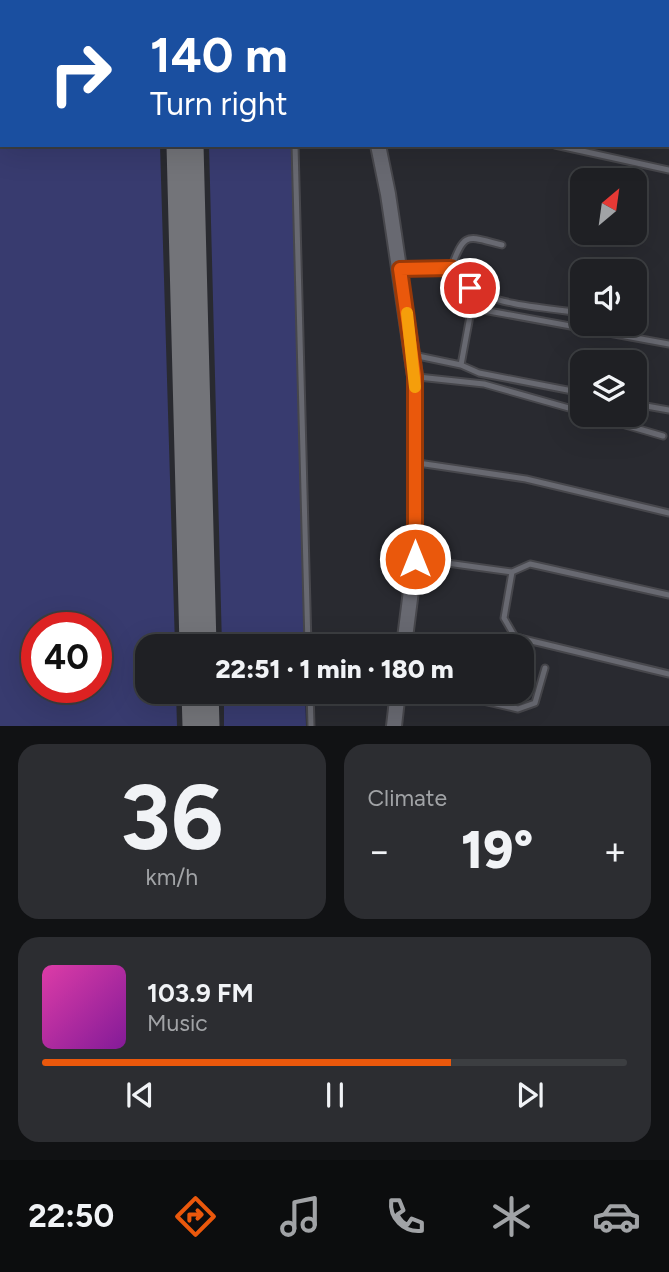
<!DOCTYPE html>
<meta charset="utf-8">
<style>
:root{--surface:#1f2024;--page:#2c2d31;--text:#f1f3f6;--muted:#a1a3a6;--line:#3c3e41;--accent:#ea580c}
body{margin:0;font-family:Figtree,sans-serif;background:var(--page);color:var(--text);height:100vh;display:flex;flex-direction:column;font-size:26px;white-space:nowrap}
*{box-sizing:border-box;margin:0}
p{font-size:23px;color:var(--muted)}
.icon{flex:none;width:38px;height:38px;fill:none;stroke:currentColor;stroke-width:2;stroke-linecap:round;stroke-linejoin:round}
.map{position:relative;height:726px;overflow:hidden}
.details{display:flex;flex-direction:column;gap:18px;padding:18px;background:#111214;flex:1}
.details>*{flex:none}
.guide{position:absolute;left:0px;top:0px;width:670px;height:147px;box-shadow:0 7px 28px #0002,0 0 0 2px var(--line);background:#1a4fa0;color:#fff;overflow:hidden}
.needle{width:46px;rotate:29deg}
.fabs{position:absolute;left:570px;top:168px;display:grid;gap:14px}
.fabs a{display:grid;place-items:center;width:77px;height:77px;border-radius:14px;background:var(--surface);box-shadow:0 7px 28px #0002,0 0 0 2px var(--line);font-size:35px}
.speed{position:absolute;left:21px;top:612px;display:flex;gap:14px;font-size:35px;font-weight:700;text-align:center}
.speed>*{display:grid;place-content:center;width:91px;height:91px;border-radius:50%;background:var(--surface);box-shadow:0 7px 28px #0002,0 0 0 2px var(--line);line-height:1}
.speed .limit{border:10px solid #d22;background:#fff;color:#111}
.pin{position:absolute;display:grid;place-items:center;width:60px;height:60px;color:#fff;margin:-30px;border:4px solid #fff;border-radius:50%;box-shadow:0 2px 7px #0007}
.me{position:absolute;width:77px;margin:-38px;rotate:0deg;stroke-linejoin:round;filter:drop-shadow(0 0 5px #0008)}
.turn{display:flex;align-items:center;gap:24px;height:147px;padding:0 35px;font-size:32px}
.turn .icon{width:91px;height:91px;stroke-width:2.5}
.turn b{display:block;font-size:49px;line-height:60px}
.big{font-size:52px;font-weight:800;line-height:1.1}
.details .tile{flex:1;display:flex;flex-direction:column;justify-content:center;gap:10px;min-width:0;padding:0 24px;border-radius:21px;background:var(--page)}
.details .dial{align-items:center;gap:0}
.dial b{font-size:91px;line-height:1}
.song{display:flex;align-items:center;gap:21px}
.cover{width:84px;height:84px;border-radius:10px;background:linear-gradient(135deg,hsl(320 70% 55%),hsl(290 70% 35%))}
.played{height:7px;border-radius:4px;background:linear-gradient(90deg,var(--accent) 70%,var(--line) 70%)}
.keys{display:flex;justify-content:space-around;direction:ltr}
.heat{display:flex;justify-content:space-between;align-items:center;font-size:38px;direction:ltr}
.details .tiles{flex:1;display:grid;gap:18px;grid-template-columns:1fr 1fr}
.tile:last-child{grid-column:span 2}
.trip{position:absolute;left:135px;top:634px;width:399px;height:70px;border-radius:21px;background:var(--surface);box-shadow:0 7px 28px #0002,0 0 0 2px var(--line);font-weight:800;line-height:70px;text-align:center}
.tab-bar{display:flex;height:112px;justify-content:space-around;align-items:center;background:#0c0d0e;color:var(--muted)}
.tab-bar .icon{width:49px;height:49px}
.tab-bar .selected{color:var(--accent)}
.tab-bar b{font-size:32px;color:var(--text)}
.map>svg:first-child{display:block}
</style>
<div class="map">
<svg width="669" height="726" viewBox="0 0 669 726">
<rect width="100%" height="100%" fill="#292a30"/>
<path fill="#383b6f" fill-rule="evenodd" d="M 0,0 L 154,0 L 154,2 L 2,2 L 2,145 L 160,145 L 175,646 L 147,646 L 147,691 L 176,691 L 177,726 L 0,726 ZM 37,628 L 96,628 L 96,688 L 37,688 Z
M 396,0 L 669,0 L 669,63 L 668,2 L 396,2 Z
M 209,145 L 292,145 L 304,646 L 222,646 Z
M 224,691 L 305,691 L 306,726 L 224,726 Z"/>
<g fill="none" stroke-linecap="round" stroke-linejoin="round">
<path stroke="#737479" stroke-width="37" d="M 181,0 L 181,2
M 185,145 L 198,646
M 200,691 L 201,726"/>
<g stroke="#47474c" stroke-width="9">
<path id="service" d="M 291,0 L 291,2
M 295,145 L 308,646
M 555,145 L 669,170
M 451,268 C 465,231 466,236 502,245
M 400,269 L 451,268 C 457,275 463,283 470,288 C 494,305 553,309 583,313
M 413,355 L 461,365 L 470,316 L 483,310 L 669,344
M 461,365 L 479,373 L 583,393
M 418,377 L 484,384 L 583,412
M 635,404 L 669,410
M 591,415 L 663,436
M 418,463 L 526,479 L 669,513
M 418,559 L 512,572
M 669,595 L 530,564 L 512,572 L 504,618 L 515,637 L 669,674
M 310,691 L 311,726
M 440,691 L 518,709 L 535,703 L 545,668"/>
</g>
<g stroke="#47474c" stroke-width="18">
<path id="tertiary" d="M 382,2 L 382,0
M 378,145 L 388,194 L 415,376 L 415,559 L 404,646
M 394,726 L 398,691"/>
</g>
<use href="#service" stroke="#686971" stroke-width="5"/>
<use href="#tertiary" stroke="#686971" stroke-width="14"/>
</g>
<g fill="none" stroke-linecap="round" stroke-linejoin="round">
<g stroke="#983908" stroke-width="18">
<path id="route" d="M 415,559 L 415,376 L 400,269 L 451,268 L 470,288"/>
</g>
<use href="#route" stroke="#ea580c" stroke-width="12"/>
<path stroke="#f59e0b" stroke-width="12" d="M 407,313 L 415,387"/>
</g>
</svg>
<div class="fabs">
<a><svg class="needle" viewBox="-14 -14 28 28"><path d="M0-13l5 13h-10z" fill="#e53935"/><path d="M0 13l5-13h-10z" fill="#a1a3a6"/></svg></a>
<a><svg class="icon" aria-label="sound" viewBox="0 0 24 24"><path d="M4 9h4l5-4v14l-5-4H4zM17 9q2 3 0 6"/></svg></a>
<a><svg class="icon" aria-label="layers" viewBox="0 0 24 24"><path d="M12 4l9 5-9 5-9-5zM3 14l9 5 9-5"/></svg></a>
</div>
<div class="speed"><div class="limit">40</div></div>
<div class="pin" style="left:470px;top:288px;background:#d93025"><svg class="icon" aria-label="arrive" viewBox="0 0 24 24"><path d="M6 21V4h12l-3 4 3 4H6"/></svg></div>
<svg class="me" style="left:415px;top:559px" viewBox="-20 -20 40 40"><circle r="17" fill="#ea580c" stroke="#fff" stroke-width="3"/><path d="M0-11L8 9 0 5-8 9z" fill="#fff"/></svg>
<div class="trip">22:51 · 1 min · 180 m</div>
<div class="guide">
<div class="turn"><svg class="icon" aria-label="right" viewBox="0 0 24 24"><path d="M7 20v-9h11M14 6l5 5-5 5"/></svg><div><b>140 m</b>Turn right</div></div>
</div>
</div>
<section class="details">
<div class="tiles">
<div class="tile dial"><b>36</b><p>km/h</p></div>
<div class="tile"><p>Climate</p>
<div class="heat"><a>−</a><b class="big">19°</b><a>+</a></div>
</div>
<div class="tile">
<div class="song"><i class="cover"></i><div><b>103.9 FM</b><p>Music</p></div></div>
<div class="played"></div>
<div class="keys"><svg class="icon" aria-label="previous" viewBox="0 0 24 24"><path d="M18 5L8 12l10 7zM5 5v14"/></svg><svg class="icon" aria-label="pause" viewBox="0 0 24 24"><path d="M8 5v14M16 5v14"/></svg><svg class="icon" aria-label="next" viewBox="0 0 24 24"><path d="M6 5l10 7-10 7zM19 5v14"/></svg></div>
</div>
</div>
</section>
<nav class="tab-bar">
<b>22:50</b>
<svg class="icon selected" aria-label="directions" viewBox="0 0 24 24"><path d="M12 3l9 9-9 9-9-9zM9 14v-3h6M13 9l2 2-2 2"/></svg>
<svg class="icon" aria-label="music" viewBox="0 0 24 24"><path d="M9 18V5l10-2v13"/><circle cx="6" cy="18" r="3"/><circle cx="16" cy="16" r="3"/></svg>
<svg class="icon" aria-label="phone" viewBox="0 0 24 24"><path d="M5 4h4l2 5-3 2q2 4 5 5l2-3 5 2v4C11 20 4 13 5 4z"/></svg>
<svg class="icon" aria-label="climate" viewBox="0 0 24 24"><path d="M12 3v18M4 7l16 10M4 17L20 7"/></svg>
<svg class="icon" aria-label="car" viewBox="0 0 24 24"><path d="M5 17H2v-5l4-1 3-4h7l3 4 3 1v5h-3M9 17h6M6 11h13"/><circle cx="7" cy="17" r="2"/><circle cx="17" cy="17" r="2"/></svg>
</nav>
